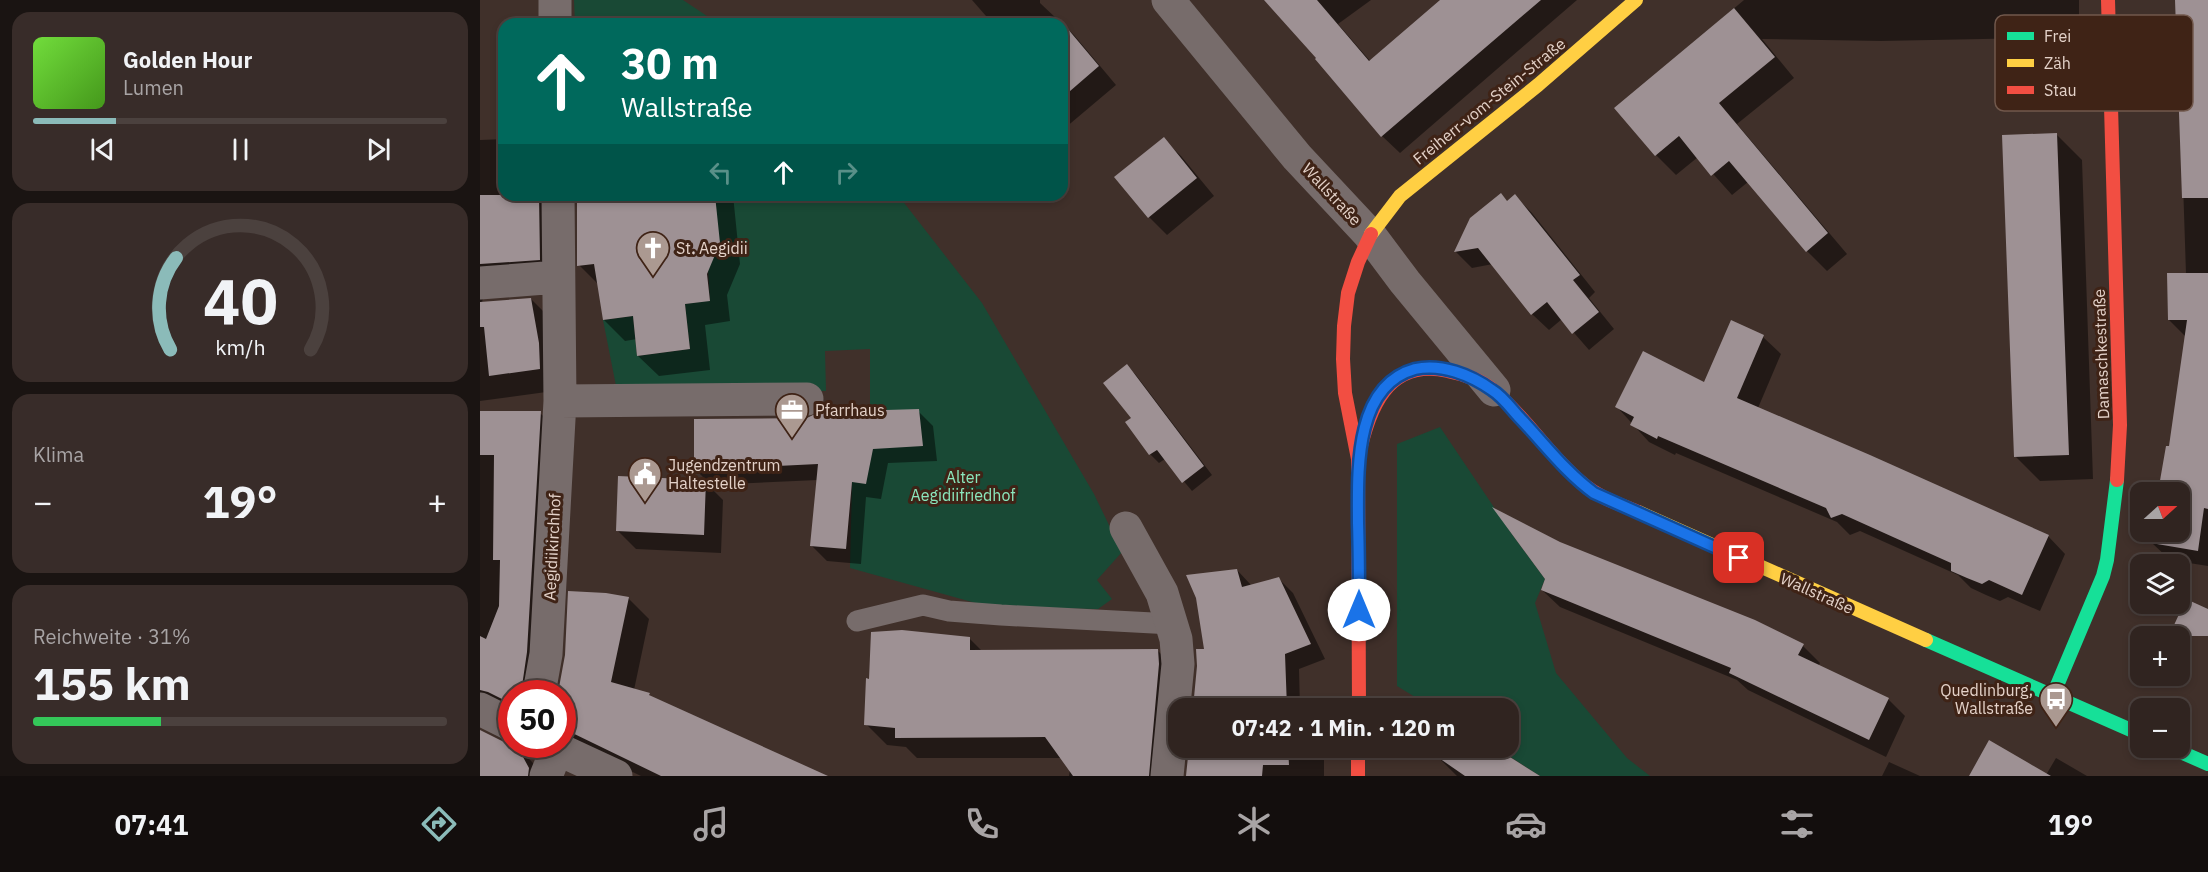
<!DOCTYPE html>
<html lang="de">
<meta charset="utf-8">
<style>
:root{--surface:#302420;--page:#382c29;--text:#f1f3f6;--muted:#a8a4a5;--line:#4b413e;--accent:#8bbbb9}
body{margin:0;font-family:"IBM Plex Sans",sans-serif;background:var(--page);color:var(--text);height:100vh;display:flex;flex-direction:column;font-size:22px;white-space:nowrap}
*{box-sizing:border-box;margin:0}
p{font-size:20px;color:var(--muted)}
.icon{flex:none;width:33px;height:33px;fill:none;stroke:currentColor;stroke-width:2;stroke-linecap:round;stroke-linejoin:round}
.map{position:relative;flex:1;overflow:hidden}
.details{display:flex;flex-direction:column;gap:12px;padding:12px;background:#1a1412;width:480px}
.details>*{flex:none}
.banner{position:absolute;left:18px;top:18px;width:570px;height:183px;border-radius:18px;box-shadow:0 3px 9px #0003,0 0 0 2px var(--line);background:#00695c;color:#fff;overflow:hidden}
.needle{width:39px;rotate:69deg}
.tools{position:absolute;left:1650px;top:482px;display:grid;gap:12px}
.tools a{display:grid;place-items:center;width:60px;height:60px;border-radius:12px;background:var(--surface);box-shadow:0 3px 9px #0003,0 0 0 2px var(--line);font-size:30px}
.speed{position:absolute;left:18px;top:680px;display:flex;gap:12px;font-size:30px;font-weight:700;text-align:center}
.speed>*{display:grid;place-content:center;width:78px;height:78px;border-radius:50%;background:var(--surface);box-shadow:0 3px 9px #0003,0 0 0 2px var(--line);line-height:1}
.speed .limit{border:9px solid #d22;background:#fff;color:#111}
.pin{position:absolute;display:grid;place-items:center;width:51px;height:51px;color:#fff;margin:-26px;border-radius:12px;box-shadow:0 3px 9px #0006}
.me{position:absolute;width:66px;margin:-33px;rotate:0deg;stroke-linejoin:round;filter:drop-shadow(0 0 4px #0008)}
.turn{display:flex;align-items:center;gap:21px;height:126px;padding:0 24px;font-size:27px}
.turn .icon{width:78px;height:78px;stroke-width:2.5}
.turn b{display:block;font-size:42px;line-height:51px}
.lanes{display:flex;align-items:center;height:57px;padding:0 24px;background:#0003;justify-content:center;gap:30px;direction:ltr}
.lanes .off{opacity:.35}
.big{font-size:45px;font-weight:700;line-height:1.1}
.details .tile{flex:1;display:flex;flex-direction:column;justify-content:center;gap:9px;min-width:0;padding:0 21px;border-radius:18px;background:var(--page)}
.details .dial{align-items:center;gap:0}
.dial svg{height:156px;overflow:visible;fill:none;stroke:var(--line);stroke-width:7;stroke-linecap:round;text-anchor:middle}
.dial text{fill:var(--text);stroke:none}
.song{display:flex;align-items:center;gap:18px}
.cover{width:72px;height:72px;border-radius:9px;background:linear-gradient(135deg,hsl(100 70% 55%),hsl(100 70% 35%))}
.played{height:6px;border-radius:3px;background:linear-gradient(90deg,var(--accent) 20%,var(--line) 20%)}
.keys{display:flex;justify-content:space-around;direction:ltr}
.heat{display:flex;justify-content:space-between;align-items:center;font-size:33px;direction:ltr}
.charge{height:9px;border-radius:4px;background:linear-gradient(90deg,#34c759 31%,var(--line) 0)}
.trip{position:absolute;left:688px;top:698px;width:351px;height:60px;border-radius:18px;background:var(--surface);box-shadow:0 3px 9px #0003,0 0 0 2px var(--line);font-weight:700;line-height:60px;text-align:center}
.tab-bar{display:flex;height:96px;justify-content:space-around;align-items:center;background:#130e0d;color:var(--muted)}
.tab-bar .icon{width:42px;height:42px}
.tab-bar .selected{color:var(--accent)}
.tab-bar b{font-size:27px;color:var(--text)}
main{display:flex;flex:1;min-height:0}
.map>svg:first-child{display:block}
</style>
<main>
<section class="details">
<div class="tile">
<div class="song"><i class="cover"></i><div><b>Golden Hour</b><p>Lumen</p></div></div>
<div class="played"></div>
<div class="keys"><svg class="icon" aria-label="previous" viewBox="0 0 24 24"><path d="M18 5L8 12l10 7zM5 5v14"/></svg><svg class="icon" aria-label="pause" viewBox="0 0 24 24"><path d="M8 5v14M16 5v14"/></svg><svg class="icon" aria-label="next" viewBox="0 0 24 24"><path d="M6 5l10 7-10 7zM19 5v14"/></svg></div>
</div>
<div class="tile dial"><svg viewBox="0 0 100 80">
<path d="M14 69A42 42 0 1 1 86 69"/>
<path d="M14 69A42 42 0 0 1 17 22" stroke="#8bbbb9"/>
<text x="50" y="56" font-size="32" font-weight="700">40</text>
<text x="50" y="72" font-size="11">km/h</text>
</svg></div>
<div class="tile"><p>Klima</p>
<div class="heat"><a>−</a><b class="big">19°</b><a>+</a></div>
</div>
<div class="tile"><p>Reichweite · 31%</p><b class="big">155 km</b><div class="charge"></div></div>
</section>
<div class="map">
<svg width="1728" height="776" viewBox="0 0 1728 776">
<rect width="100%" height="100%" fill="#40302a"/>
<path fill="#194935" d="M 94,0 L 203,0 L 239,24 L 95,24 Z
M 234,195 L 418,195 L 502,303 L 614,494 L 642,552 L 617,580 L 632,599 L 618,609 L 510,607 L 370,568 L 372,482 L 390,416 L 390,349 L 345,351 L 346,391 L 246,392 L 138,396 L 123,320 L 153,316 L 157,356 L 210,349 L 205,304 L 230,300 L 227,252 L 240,250 Z
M 960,427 L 1034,537 L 1065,579 L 1055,603 L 1076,673 L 1147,758 L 1170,776 L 1060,776 L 1015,747 L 1029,747 L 1029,708 L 953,708 L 917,686 L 917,444 Z"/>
<path fill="#0007" d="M 492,0 L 560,0 L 560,3 L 594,35 L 636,85 L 585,128 L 582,124 L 582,24 L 513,24 Z
M 786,0 L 891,0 L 858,24 L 891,62 L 963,0 L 1097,0 L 920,153 L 902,136 L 838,58 Z
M 1264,0 L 1599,0 L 1599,37 L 1401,41 L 1282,39 L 1314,78 L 1257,124 L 1367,254 L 1347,271 L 1327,251 L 1268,182 L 1252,195 L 1218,157 L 1196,175 L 1176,155 L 1136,108 Z
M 1697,0 L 1728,0 L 1728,566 L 1690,560 L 1672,543 L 1674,531 L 1700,531 L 1700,492 L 1680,492 L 1690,448 L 1706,337 L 1689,320 L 1706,274 Z
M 1577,135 L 1602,160 L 1613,479 L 1560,481 L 1535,456 Z
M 24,139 L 24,195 L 253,195 L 260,264 L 247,295 L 250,321 L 225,325 L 230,370 L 179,376 L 158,356 L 157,339 L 145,341 L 124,320 L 119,285 L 99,265 L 98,197 L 90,199 L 80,280 L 3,297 L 2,303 L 51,299 L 72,320 L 81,390 L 0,401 L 0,140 Z
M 683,139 L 701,156 L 734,196 L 687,235 L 669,217 L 636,177 Z
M 1035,196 L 1052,213 L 1115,292 L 1109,298 L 1134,329 L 1109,350 L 1082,319 L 1069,330 L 1052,314 L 1013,264 L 992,268 L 976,252 L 991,219 L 1028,202 Z
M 1283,337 L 1301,354 L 1278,408 L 1568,536 L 1585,554 L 1560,611 L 1528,597 L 1520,601 L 1506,595 L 1491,588 L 1478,575 L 1380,531 L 1370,535 L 1357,522 L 1196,453 L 1195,455 L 1169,442 L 1137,407 L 1225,384 Z
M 647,366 L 656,375 L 732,475 L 712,491 L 685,459 L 679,463 L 670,454 L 653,418 Z
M 438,411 L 453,426 L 457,461 L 408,463 L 401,499 L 386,497 L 381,564 L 347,561 L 332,546 L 338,480 L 228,485 L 243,500 L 241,553 L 156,549 L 138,531 L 140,478 L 228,482 L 215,469 L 327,419 Z
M 0,412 L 60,413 L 81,434 L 64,693 L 32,693 L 32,713 L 0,702 Z
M 1079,543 L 1323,646 L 1340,663 L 1338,666 L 1408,699 L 1425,716 L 1406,757 L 1268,690 L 1257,680 L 1080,607 L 1062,590 Z
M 757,570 L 771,585 L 799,579 L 813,593 L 845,659 L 819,669 L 820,708 L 714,708 L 725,650 Z
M 148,598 L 169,619 L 154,690 L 169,695 L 173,698 L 344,776 L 161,776 L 82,738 L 82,693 L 79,693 Z
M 489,638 L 502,651 L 677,650 L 698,671 L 691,776 L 589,776 L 590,769 L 582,758 L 437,758 L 426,747 L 407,745 L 386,724 Z
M 0,732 L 23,743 L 35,744 L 53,763 L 60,776 L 0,776 Z
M 710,747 L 844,747 L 844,776 L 707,776 Z
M 954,747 L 1011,747 L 1057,776 L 977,776 L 952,751 Z
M 1576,758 L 1607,776 L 1490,776 L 1566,775 Z
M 1409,762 L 1440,776 L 1402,776 Z"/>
<path fill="#9e9194" d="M 784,0 L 837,0 L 889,61 L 960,0 L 1061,0 L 901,137 L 835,59 L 836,58 Z
M 1695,0 L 1728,0 L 1728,198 L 1702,198 Z
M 1254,8 L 1295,57 L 1239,103 L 1348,233 L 1326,252 L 1249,161 L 1231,176 L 1199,136 L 1175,156 L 1134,108 Z
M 582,22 L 619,66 L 582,98 Z
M 1577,133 L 1589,455 L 1534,457 L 1522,135 Z
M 684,137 L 717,178 L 668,218 L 634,177 Z
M 1021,193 L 1027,201 L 1035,194 L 1100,275 L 1093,280 L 1119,312 L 1092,334 L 1067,302 L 1051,315 L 998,248 L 974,252 L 990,218 Z
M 0,195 L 59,195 L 60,260 L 0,264 Z
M 97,195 L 235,195 L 240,243 L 227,274 L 230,301 L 205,304 L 210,349 L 157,356 L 153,316 L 123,320 L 114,264 L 97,266 Z
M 1687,273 L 1728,273 L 1728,509 L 1724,508 L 1718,551 L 1671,543 L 1673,531 L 1700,531 L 1700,492 L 1678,492 L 1686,446 L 1689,446 L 1707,320 L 1688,320 Z
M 51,298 L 59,343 L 60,369 L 9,376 L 4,327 L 0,327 L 0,302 Z
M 1251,320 L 1284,335 L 1257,398 L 1390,455 L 1569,535 L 1542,595 L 1509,580 L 1502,584 L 1487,578 L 1471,571 L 1471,563 L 1413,537 L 1362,514 L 1351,518 L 1346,508 L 1178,436 L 1177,439 L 1150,425 L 1154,417 L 1135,407 L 1163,351 L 1224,382 Z
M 647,364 L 724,466 L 702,483 L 677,450 L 669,455 L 645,422 L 651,418 L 623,383 Z
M 439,409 L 443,446 L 393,449 L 386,484 L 372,482 L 366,549 L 330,546 L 338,464 L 214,470 L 214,419 L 327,418 L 339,412 Z
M 0,411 L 61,411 L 47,652 L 41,693 L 32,693 L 32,704 L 8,692 L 0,690 L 0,636 L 6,639 L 19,606 L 20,560 L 13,560 L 14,455 L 0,455 Z
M 138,476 L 226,480 L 224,535 L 136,531 Z
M 1012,507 L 1080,542 L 1275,620 L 1324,644 L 1318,655 L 1409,698 L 1389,740 L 1249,673 L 1251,668 L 1061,590 L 1065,579 Z
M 757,569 L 762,587 L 799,577 L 831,644 L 805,654 L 807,708 L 713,708 L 717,666 L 716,649 L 724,649 L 716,598 L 706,575 Z
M 88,591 L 126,593 L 149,597 L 131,682 L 170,693 L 169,695 L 348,776 L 181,776 L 82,728 L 82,693 L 78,693 L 85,655 Z
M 1706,599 L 1728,609 L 1728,636 L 1689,636 Z
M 422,630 L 490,637 L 490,650 L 678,649 L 679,664 L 669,776 L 593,776 L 565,737 L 415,738 L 415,728 L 384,725 L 386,678 L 389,679 L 391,632 Z
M 0,730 L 24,742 L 36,744 L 49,768 L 48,776 L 0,776 Z
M 1509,740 L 1571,776 L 1489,776 Z
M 709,747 L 808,747 L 809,765 L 783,765 L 782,776 L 706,776 Z
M 943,747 L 1014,747 L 1060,776 L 985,776 Z"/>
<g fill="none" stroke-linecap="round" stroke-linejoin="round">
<path stroke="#776c6b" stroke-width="21" d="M 377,621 L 443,605 L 469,611 L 521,615 L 692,624"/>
<path stroke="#776c6b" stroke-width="33" d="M 75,0 L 75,24
M 688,0 L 817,157 L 889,234 L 925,282 L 1014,390
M 0,283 L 78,277
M 80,401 L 327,399
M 646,528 L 682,593 L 696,639 L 698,664 L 687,776
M 59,693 L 66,654 L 80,401 L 78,195
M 0,709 L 32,725
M 67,744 L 136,776
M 66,776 L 77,749"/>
<path stroke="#16e098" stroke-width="14" d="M 1446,640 L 1660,734
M 1573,695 L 1623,576 L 1627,560 L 1637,480
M 1689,747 L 1728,764"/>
<path stroke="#ffcf43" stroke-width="14" d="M 891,234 L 920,196 L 1058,85 L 1156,0
M 1158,512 L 1446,640"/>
<path stroke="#f24e42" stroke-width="14" d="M 1628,0 L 1640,425 L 1637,480
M 878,459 C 888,410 907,357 968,371 C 984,374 1001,380 1014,391 C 1047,418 1069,456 1102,483 C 1118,497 1139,504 1158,512
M 879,708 L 878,459 L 865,393 L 863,359 L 864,326 L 868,293 L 878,262 L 891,234
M 878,747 L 878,776"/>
</g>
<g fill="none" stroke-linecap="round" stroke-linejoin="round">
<g stroke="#114b97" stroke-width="15">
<path id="route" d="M 879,610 C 879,581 879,552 878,523 C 878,474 873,386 935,369 C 961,363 991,375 1012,390 C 1022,396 1030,407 1038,416 C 1063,442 1085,472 1114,493 L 1259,558"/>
</g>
<use href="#route" stroke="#1a73e8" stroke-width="10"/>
</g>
<defs>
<g id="church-pin" transform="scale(1.725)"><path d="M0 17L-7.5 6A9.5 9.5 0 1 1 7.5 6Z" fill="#ab9991" stroke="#3f2316"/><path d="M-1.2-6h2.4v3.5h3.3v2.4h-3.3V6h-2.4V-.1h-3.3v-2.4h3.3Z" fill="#fff"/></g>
<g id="office-pin" transform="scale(1.725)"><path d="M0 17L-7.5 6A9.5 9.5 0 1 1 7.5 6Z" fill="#ab9991" stroke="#3f2316"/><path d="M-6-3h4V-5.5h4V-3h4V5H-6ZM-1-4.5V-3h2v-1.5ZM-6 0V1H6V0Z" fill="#fff"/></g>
<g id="civic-pin" transform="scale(1.725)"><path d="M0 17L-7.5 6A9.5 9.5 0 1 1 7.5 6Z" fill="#ab9991" stroke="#3f2316"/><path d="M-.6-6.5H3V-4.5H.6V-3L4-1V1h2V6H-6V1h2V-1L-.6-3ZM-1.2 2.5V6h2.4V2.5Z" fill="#fff"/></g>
<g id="bus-pin" transform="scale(1.725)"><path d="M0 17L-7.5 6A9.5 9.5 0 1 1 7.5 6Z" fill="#ab9991" stroke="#3f2316"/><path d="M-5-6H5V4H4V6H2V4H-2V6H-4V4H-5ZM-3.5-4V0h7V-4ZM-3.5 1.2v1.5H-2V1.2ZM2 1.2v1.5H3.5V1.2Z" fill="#fff"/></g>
</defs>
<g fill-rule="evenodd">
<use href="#church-pin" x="173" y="248"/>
<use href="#office-pin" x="312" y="410"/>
<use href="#civic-pin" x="165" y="474"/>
<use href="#bus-pin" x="1576" y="699"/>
</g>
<g text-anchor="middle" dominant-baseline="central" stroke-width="6" stroke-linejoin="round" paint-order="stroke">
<g font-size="16" fill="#e4d2c9" stroke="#3f2316">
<text transform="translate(1009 101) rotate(-39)">Freiherr-vom-Stein-Straße</text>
<text transform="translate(852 194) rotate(47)">Wallstraße</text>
<text transform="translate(1621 354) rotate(-92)">Damaschkestraße</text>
<text transform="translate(72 547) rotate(-87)">Aegidiikirchhof</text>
<text transform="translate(1337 593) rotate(24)">Wallstraße</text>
</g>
<g font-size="16" fill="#e4d2c9" stroke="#3f2316" text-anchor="start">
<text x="196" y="248">St. Aegidii</text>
<text x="335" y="410">Pfarrhaus</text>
<text x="188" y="465">Jugendzentrum<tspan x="188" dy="18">Haltestelle</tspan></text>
<text x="1553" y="690" text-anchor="end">Quedlinburg,<tspan x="1553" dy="18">Wallstraße</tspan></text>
</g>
<g font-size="16" fill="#8be7bd" stroke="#3f2316">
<text x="483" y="477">Alter<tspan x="483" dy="18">Aegidiifriedhof</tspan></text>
</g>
</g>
<rect x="1515" y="15" width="198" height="96" rx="9" fill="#3f2316" stroke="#71584c" stroke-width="1.5"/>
<rect x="1527" y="32" width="27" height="8" fill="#16e098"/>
<rect x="1527" y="59" width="27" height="8" fill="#ffcf43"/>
<rect x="1527" y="86" width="27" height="8" fill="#f24e42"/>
<g font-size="16" fill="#e4d2c9">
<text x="1564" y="42">Frei</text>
<text x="1564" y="69">Zäh</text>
<text x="1564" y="96">Stau</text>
</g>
</svg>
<div class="tools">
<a><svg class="needle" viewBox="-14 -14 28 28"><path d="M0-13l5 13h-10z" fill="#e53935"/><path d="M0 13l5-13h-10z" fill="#a8a4a5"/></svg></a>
<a><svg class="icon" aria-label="layers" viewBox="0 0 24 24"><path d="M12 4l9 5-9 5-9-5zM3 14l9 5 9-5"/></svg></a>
<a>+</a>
<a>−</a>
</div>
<div class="speed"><div class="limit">50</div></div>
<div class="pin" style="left:1259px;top:558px;background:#d93025"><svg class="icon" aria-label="arrive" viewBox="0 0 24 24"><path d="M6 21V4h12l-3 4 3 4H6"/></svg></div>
<svg class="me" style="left:879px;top:610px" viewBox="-20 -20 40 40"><circle r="19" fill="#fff"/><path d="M0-13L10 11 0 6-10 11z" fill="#1a73e8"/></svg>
<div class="trip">07:42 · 1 Min. · 120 m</div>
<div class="banner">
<div class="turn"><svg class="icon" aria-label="ahead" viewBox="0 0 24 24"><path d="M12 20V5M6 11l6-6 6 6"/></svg><div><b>30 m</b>Wallstraße</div></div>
<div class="lanes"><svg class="icon off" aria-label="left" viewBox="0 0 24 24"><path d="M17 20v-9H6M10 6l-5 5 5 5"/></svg><svg class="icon" aria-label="ahead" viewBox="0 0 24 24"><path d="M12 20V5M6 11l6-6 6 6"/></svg><svg class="icon off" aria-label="right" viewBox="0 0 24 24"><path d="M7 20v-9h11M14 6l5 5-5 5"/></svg></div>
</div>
</div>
</main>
<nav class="tab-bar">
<b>07:41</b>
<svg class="icon selected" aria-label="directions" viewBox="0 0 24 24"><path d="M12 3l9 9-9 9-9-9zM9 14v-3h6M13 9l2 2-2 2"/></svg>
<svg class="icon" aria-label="music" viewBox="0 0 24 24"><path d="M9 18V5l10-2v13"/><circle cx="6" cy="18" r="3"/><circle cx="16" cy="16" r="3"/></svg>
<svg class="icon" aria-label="phone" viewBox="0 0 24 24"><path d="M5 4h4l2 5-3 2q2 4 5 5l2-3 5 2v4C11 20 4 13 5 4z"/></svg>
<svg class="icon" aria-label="climate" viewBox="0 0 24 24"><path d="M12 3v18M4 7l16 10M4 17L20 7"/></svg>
<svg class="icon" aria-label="car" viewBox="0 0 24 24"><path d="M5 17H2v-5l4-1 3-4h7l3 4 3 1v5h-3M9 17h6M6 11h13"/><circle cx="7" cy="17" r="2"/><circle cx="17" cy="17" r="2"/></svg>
<svg class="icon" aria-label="filters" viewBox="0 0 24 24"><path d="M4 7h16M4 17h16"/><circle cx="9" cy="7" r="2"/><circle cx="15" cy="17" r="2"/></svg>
<b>19°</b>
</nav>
